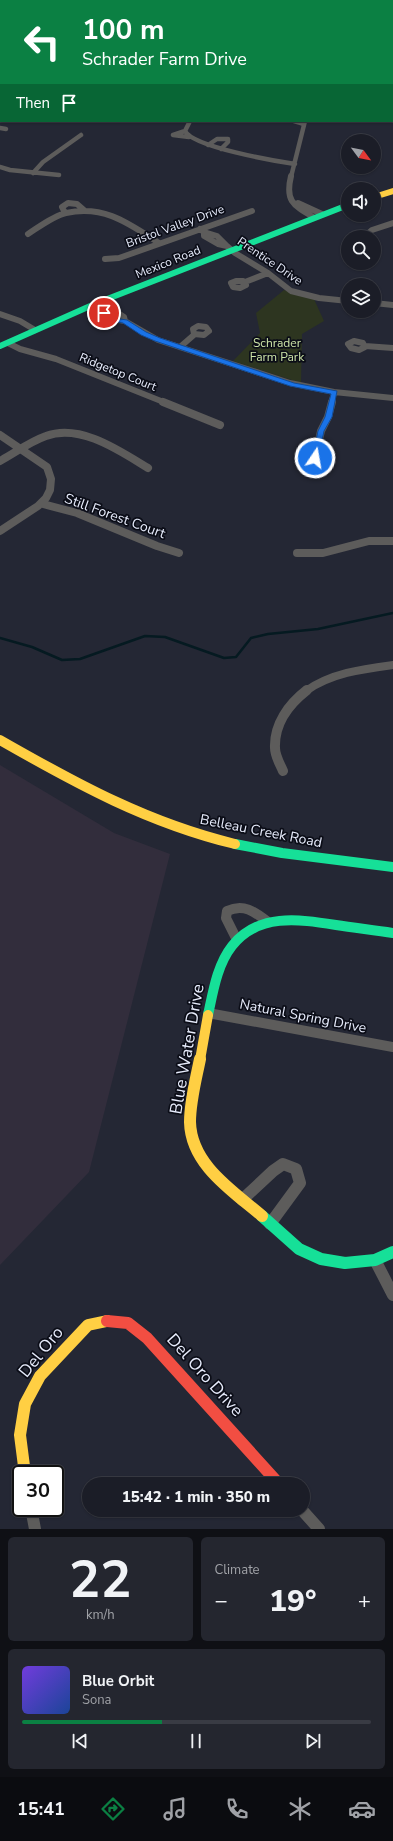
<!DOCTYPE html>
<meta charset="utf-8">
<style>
:root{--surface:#1b1d27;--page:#24262f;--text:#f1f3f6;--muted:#a0a2a7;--line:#393b44;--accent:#0b8043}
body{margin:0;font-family:"Nunito Sans",sans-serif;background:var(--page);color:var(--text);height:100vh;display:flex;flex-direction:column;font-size:15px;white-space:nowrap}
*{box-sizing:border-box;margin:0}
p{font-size:13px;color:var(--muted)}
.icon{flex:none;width:22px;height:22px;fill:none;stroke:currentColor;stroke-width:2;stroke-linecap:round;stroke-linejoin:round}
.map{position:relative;height:1529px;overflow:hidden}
.side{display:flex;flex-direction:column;gap:8px;padding:8px;background:#0f1015;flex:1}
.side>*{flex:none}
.banner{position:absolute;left:0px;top:0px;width:393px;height:122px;box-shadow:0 1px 3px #0004,0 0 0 1px var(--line);background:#0b8043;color:#fff;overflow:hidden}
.needle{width:26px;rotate:122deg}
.buttons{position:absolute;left:341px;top:134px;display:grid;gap:8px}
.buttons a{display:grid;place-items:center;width:40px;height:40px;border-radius:50%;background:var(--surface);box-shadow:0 1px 3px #0004,0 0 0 1px var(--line);font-size:20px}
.speed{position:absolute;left:12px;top:1465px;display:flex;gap:8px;font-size:20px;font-weight:700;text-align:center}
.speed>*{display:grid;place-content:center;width:52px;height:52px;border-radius:50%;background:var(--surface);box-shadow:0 1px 3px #0004,0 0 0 1px var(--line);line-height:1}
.speed .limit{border:2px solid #111;border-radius:6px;background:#fff;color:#111}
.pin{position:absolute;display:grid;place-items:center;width:34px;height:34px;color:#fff;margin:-17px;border:2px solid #fff;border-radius:50%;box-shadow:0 1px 4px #0007}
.me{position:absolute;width:44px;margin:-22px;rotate:12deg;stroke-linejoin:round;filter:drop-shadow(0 0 3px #0008)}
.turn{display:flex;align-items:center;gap:14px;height:84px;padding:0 16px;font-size:18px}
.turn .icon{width:52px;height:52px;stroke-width:2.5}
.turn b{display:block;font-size:28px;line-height:34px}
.then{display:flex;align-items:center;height:38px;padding:0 16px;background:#0003;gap:8px;font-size:15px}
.big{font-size:30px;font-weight:800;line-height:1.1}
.side .card{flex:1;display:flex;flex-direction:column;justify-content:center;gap:6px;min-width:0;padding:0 14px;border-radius:6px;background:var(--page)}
.side .dial{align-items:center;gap:0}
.dial b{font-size:52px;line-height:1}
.song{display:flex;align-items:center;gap:12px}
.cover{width:48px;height:48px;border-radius:6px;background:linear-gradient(135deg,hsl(260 70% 55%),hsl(220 70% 35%))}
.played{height:4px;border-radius:2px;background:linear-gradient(90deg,var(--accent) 40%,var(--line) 40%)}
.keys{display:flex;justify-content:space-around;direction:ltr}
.heat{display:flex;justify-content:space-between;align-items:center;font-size:22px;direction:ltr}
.side .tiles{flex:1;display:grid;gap:8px;grid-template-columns:1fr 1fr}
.card:last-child{grid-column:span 2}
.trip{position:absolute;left:82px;top:1477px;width:228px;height:40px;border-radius:20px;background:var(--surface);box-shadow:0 1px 3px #0004,0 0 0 1px var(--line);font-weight:800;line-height:40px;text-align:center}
.tab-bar{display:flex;height:64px;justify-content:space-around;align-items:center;background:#0b0c10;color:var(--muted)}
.tab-bar .icon{width:28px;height:28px}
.tab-bar .active{color:var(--accent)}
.tab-bar b{font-size:18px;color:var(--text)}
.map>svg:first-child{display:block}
</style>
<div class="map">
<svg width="393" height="1529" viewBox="0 0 393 1529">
<rect width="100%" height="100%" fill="#242734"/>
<path fill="#322d3c" d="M 0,765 L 114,833 L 170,854 L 89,1172 L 0,1265 Z"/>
<path fill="#2d3520" d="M 284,290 L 314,299 L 324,321 L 302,334 L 301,383 L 233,361 L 260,333 L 256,313 Z"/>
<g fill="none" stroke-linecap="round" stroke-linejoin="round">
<path stroke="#051a21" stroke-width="1.5" d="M 11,1 L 39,1
M 41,1 L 58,1"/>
<path stroke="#051a21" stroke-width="2.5" d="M 0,638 L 32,647 L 62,660 L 80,659 L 145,636 L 165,637 L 224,658 L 236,657 L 251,638 L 268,634 L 318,629 L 393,613"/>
<path stroke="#5d5c5b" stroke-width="4.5" d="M 164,0 L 167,1
M 176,0 L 178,1
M 190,121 L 185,131 C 193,147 275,161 295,164
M 294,121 L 304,124
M 0,128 L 6,129
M 185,131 L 173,135 L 189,137
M 208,145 L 217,139 L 228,139 L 228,142 L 221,149
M 0,167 L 10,170 L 59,175
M 33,173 L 43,162 L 81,135
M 291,177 L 305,121"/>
<path stroke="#5d5c5b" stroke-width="6" d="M 291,176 C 285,201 293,205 313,217
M 298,203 L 322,214
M 65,213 L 62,207 L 68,203 L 77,204 L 85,211
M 200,229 L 204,232 L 204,236 L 218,244 L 227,246 L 235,253 L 268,273 L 291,291 L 319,298 L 348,301
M 204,232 L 217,236 L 227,246
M 28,234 C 39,227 53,216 66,213 C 105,205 128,223 159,243
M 364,237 L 372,230 L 393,223
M 105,259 L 119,258 L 252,211
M 236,281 L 243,281 L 246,285 L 240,288 L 233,287 L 231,283 Z
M 245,282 L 268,273
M 97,303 L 104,308 L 104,313 L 118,320 L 125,321 L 158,340 L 290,383 L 334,392 L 393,398
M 374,303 L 393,305
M 104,308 L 112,309 L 124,317 L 125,321
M 0,314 L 20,321 L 35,330
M 198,326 L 206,327 L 209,331 L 204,335 L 194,334 L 193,329 Z
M 354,341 L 363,343 L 365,347 L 359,350 L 351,348 L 348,344 Z
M 8,343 L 20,349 L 56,359 L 166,403
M 365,346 L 393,348
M 180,347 L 195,334
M 331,403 L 334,393"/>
<path stroke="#5d5c5b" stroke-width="8" d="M 163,402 L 220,425
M 0,435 L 47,467 L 51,479 L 50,490 L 46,498 L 38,506 L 0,531
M 315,458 L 321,431 L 328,417 L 332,402
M 312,459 L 321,460 L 324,463 L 324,467 L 317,470 L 309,468 L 306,463 Z
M 0,461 C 15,453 29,442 46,436 C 80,423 120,451 148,468
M 43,504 L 77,513 L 157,546 L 179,553
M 297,553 L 323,553 L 369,541 L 393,541
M 306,691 C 331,673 363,669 393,665"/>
<path stroke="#5d5c5b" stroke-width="10" d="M 283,771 C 280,764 275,756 275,748 C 274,724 289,704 307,690
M 236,938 L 226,918 L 227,911 C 244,903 255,912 268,922
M 208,1013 L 393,1047"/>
<path stroke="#5d5c5b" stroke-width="12" d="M 242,1200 L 273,1171 L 283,1164 L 296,1169 L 300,1183 L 270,1224
M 375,1260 L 393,1295
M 31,1508 L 35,1529
M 302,1510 L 319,1529"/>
<path stroke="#16e098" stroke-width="6" d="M 0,346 L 97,303 L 348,205"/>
<path stroke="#16e098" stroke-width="10" d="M 235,844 L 282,853 L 393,867
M 208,1015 C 213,992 217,965 232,946 C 258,913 298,919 336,925 C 355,928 374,930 393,933"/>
<path stroke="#16e098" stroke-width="12" d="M 262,1216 L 299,1249 L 321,1259 L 345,1263 L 375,1260 L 393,1252"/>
<path stroke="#ffcf43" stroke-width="6" d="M 374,197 L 393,191"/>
<path stroke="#ffcf43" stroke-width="10" d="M 0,740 C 77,784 148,823 235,844
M 200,1060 L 208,1015"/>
<path stroke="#ffcf43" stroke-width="12" d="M 200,1059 C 196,1079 190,1101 190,1122 C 191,1165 233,1191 262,1216
M 25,1474 L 20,1435 L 25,1404 L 40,1376 L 88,1325 L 107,1321"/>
<path stroke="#f24e42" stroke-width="12" d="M 107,1321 L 128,1323 L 147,1338 L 279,1484"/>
</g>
<path fill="#1a73e8" stroke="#114b97" d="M 102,312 L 106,312 L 120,319 L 127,320 L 146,332 L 160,338 L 294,383 L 337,391 L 332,417 L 324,431 L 318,460 L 312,458 L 318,431 L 325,417 L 331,394 L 290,386 L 155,341 L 141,335 L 123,323 L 116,322 L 102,314 Z"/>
<g text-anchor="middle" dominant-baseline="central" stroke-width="3.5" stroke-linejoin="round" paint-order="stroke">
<g font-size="12" fill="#e7ecfc" stroke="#0b0d17">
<text transform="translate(175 226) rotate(-20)">Bristol Valley Drive</text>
<text transform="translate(270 261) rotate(34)">Prentice Drive</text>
<text transform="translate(168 262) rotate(-22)">Mexico Road</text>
<text transform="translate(118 372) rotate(22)">Ridgetop Court</text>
</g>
<g font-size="12" fill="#cde4a8" stroke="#0b0d17">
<text x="277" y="343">Schrader<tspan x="277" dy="14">Farm Park</tspan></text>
</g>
<g font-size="14" fill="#e7ecfc" stroke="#0b0d17">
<text transform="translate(115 516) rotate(20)">Still Forest Court</text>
<text transform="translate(261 831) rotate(11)">Belleau Creek Road</text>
<text transform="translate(303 1016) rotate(11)">Natural Spring Drive</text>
</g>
<g font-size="17" fill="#e7ecfc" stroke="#0b0d17">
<text transform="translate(187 1049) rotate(-80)">Blue Water Drive</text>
<text transform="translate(41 1352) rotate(-51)">Del Oro</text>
<text transform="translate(205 1375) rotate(48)">Del Oro Drive</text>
</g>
</g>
</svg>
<div class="buttons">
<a><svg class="needle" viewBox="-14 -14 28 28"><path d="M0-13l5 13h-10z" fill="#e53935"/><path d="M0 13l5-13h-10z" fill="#a0a2a7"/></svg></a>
<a><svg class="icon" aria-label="sound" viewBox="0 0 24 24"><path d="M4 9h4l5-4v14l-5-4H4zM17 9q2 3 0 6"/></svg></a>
<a><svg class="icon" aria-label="search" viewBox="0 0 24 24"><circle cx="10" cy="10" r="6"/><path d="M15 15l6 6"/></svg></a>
<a><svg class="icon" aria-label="layers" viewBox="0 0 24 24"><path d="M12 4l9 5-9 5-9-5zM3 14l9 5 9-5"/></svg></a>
</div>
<div class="speed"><div class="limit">30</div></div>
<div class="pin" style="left:104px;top:313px;background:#d93025"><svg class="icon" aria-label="arrive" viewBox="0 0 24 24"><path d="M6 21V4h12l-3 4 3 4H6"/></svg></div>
<svg class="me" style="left:315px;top:458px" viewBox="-20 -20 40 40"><circle r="17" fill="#1a73e8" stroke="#fff" stroke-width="3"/><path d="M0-11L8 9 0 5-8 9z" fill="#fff"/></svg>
<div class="trip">15:42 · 1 min · 350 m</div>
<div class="banner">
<div class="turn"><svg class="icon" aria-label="left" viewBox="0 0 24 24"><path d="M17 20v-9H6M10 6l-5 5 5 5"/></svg><div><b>100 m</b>Schrader Farm Drive</div></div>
<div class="then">Then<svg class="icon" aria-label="arrive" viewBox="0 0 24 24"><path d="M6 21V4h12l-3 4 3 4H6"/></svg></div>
</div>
</div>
<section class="side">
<div class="tiles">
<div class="card dial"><b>22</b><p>km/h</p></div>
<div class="card"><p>Climate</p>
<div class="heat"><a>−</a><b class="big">19°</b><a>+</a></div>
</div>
<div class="card">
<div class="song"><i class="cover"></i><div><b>Blue Orbit</b><p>Sona</p></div></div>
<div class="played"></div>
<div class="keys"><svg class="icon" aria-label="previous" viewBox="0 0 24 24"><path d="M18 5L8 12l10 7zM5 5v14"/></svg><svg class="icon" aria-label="pause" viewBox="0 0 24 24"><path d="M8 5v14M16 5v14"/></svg><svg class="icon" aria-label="next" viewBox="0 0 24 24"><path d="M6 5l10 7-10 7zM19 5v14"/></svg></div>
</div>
</div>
</section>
<nav class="tab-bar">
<b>15:41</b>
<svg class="icon active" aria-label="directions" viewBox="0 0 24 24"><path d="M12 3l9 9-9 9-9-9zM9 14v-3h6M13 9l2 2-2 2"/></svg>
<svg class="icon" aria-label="music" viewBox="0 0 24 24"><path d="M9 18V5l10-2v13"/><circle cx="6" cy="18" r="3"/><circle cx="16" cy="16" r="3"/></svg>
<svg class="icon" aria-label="phone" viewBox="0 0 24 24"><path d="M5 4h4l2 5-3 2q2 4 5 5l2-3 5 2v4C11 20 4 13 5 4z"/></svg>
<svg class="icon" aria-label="climate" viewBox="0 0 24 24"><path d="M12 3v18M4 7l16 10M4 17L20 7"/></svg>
<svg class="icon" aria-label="car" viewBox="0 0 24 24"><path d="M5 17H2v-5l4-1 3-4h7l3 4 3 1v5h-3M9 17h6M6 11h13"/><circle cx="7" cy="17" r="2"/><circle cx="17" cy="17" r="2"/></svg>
</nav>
